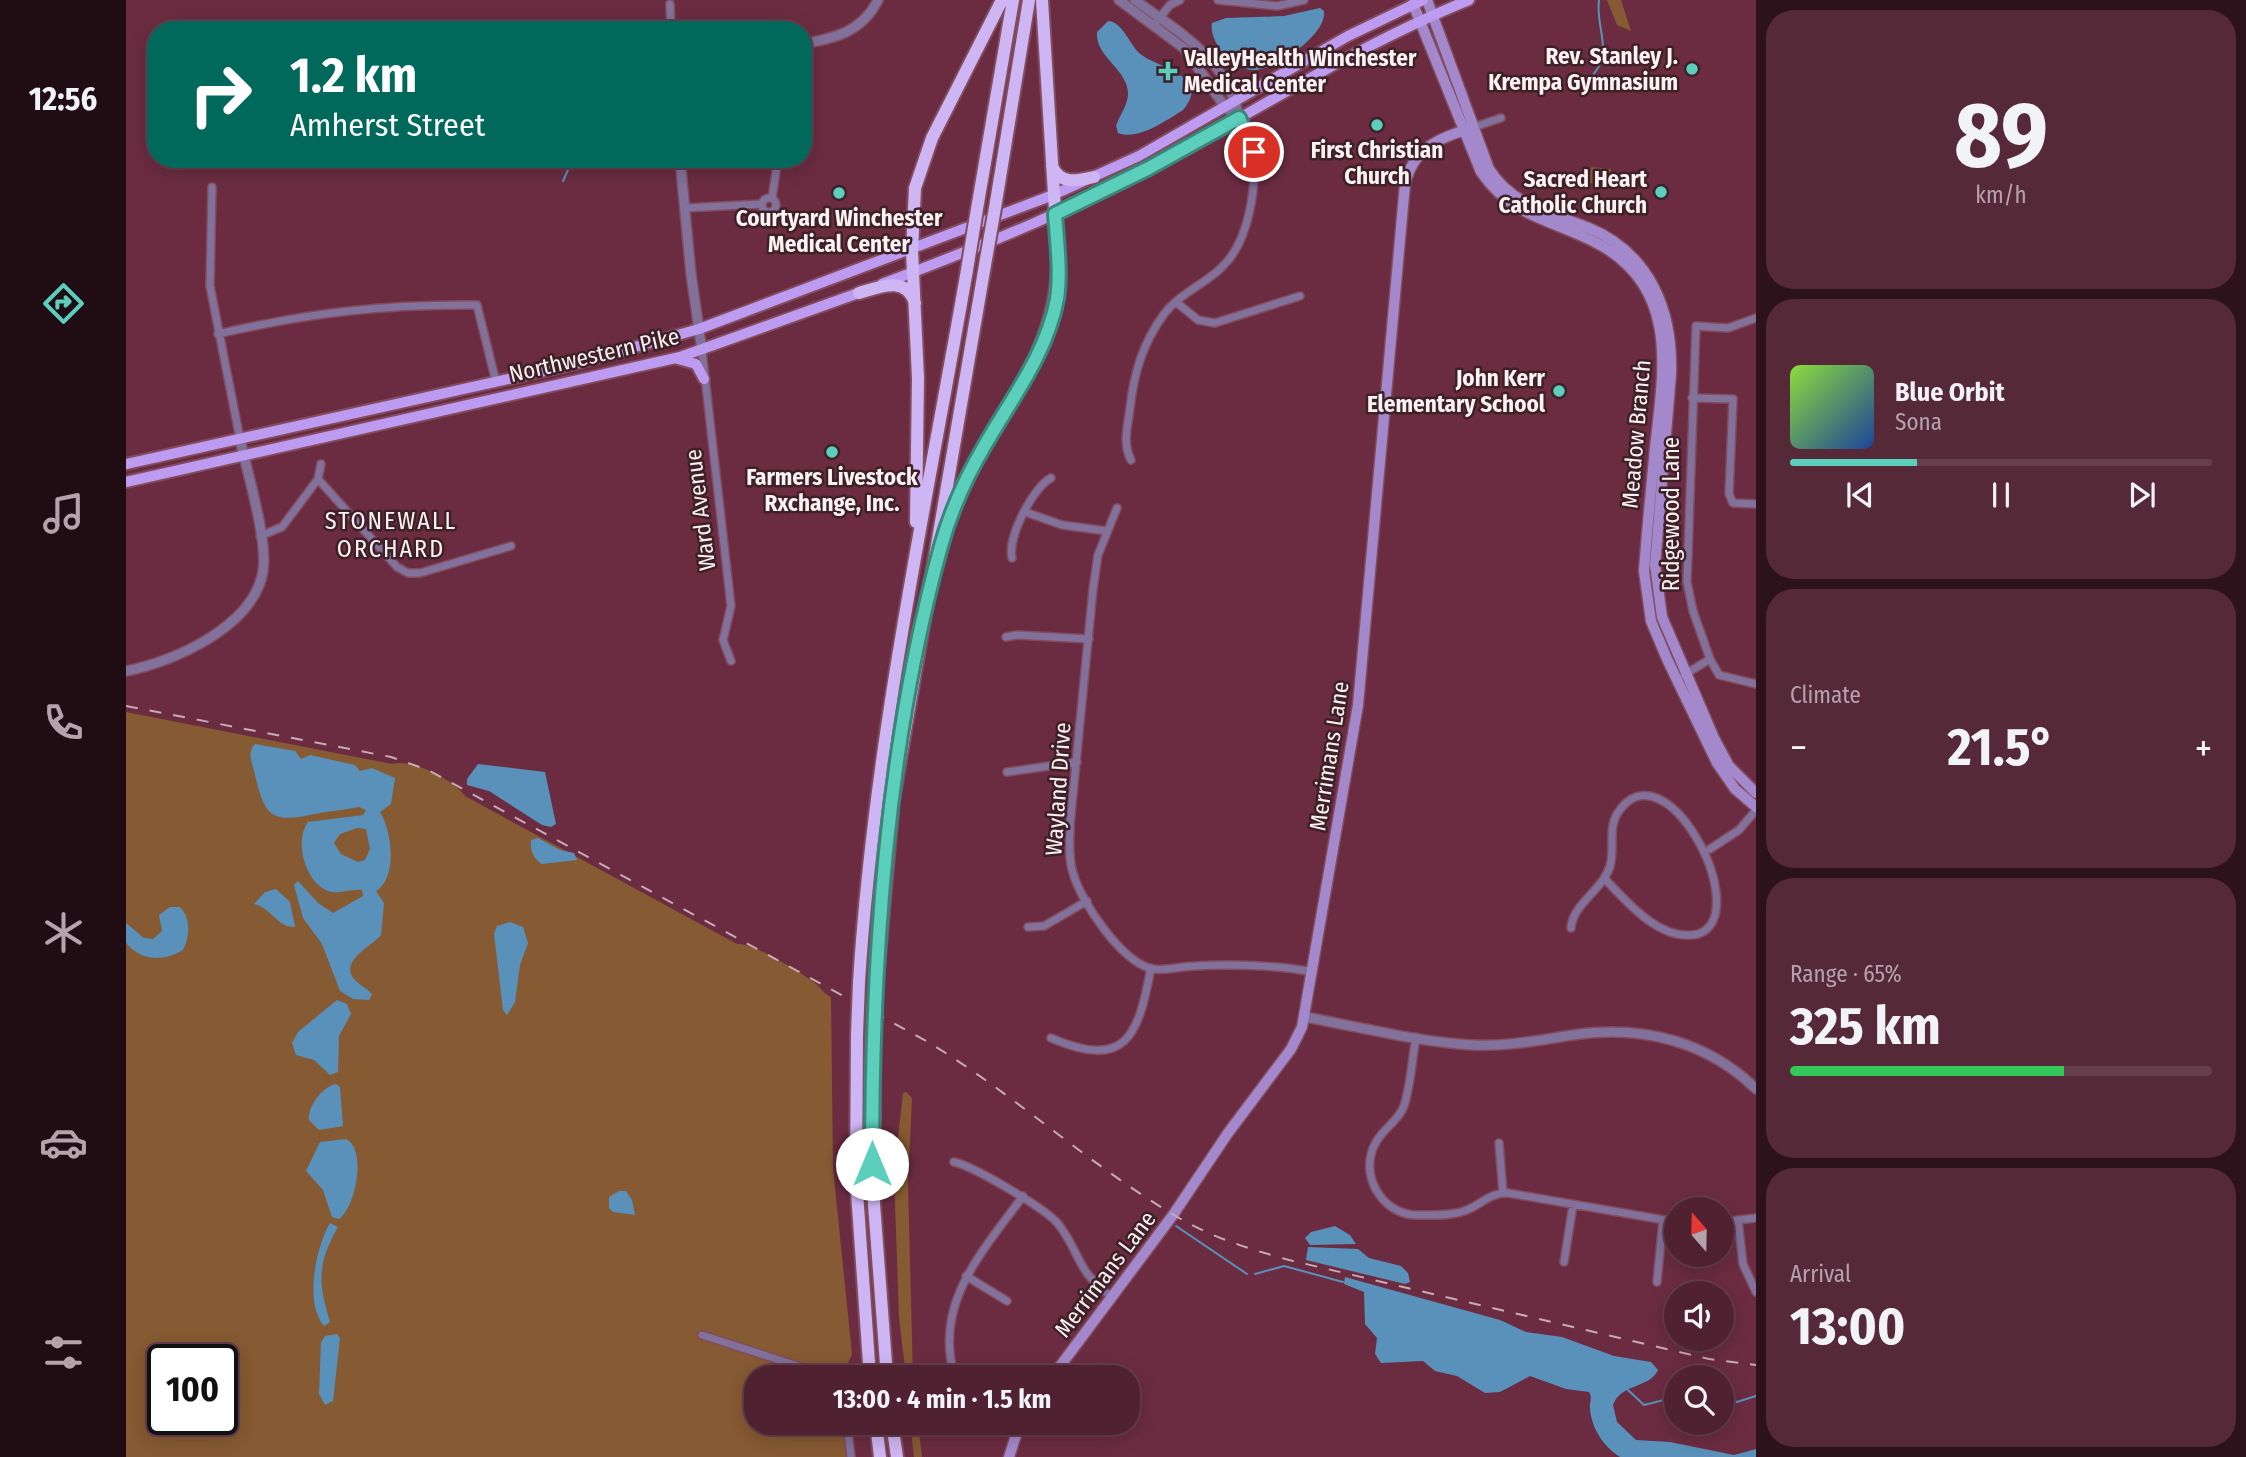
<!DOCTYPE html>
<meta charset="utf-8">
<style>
:root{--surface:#502131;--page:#562939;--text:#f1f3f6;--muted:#b4a3ab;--line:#673e4d;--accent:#5bcebc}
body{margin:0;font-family:"Fira Sans Condensed",sans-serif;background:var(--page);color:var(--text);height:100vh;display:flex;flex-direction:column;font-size:26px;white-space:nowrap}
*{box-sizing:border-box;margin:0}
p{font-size:23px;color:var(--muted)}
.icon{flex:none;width:38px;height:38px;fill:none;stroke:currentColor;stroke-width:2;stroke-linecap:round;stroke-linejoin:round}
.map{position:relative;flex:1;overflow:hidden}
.side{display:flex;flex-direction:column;gap:10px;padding:10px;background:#2c121b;width:490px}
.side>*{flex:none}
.top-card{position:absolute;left:21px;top:21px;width:665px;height:147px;border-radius:28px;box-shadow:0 4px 18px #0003,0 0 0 2px var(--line);background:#00695c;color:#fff;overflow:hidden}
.needle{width:46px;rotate:340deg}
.tools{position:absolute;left:1538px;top:1197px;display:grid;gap:14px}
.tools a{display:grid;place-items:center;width:70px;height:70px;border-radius:50%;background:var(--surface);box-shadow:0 4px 18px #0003,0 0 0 2px var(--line);font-size:35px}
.speed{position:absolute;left:21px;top:1344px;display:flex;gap:14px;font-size:35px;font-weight:700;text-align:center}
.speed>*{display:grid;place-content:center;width:91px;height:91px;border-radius:50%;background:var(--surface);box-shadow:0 4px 18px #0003,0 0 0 2px var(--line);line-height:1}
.speed .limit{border:4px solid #111;border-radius:10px;background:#fff;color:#111}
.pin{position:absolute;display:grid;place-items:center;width:60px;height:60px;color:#fff;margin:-30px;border:4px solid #fff;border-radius:50%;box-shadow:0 2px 7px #0007}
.me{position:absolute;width:77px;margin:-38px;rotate:0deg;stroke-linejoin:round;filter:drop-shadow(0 0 5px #0008)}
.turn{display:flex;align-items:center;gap:24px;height:147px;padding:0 28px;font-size:32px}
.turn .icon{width:91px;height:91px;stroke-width:2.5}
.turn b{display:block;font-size:49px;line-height:60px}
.big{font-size:52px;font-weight:700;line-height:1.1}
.side .card{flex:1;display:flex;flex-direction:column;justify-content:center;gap:10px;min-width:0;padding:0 24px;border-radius:28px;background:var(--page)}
.side .dial{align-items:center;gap:0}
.dial b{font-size:91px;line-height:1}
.song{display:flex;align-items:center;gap:21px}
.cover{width:84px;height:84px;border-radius:10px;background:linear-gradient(135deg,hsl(90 70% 55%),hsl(220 70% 35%))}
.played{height:7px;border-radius:4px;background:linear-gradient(90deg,var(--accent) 30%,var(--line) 30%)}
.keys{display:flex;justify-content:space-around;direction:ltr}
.heat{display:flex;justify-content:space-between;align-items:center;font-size:38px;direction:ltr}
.charge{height:10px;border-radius:5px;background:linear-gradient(90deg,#34c759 65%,var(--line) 0)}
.trip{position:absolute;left:618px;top:1365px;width:396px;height:70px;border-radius:28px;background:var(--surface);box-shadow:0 4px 18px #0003,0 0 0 2px var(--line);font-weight:700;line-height:70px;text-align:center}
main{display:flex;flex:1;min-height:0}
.tabs{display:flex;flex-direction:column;width:126px;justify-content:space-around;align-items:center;background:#200d14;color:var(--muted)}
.tabs .icon{width:49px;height:49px}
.tabs .current{color:var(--accent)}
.tabs b{font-size:32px;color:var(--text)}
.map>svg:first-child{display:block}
</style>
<main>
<nav class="tabs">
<b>12:56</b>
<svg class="icon current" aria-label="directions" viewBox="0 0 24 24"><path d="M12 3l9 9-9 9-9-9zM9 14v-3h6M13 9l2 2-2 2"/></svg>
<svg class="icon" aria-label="music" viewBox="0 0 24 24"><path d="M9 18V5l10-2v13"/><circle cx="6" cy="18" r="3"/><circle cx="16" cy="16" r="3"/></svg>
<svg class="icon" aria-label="phone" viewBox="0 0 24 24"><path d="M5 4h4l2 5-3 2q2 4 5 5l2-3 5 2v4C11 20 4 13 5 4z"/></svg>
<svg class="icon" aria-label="climate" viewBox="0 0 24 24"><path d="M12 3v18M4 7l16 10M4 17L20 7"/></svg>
<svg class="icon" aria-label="car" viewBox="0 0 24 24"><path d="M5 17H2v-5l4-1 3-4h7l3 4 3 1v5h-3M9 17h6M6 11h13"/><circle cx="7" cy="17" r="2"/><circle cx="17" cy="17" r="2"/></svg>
<svg class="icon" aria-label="filters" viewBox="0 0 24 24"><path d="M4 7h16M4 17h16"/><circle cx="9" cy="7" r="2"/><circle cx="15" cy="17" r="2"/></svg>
</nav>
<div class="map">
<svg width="1630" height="1457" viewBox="0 0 1630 1457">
<rect width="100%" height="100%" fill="#6b2c41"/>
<path fill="#865a32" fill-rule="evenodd" d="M 1481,0 L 1495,0 L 1505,31 L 1491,25 Z
M 1465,167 L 1485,169 L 1483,186 L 1463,183 Z
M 0,712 L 266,764 C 285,758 328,780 339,796 L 611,944 C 626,942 676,973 689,983 C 695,988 697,993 705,997 L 707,1168 L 726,1354 L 716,1377 L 630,1377 L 630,1423 L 718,1423 L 720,1457 L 0,1457 ZM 37,1360 L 96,1360 L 96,1419 L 37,1419 Z
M 780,1092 L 786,1098 L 782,1184 L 787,1377 L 780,1377 L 773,1317 L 768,1173 L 777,1093 Z
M 784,1423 L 792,1423 L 796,1457 L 788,1457 Z"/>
<path fill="#5991ba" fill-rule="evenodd" d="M 1194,8 L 1198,11 C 1201,35 1151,68 1129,70 C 1109,72 1082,42 1086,23 L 1100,18 L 1158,16 Z
M 982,21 C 995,21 1003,42 1012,52 C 1028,68 1087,74 1057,110 C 1041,120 1012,141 992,133 L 990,126 C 993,116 1001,107 1002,95 C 1003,69 969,58 971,32 Z
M 129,744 L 169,751 L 175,759 L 184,755 L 229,765 L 234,771 L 246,768 L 269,778 L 265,804 L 254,812 C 266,831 272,878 250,891 L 258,903 L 255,935 C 247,946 213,960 228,979 C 233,985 241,988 246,994 L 243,1000 L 227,999 L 214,991 L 196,944 L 177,918 L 168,885 L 172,881 L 192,903 L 207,913 L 237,896 L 236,890 C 225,888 212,895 202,891 C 179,882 168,841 182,822 L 237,815 L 240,810 L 233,807 C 218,810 203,811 189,814 C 146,823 139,818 129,775 C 127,764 120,753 129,744 ZM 231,828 L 240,829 L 244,849 L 239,860 L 232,862 L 215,854 L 208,843 L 214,834 Z
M 352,764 L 419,772 L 430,824 L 425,827 L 416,825 L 363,791 L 341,785 L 341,779 Z
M 412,838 L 434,850 L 448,853 L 451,860 L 416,864 C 407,859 404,850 405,840 Z
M 150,889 L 164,902 L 169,927 C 152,928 144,907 128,904 L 139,892 Z
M 44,907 L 54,907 C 65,918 64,936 57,950 C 37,962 15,961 0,943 L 0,923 L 18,938 L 27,939 L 36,931 L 33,915 Z
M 384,922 L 397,927 L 402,943 L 394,965 L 389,1002 L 381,1015 L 377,1010 L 368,934 L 371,926 Z
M 211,1000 L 221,1004 L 225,1014 L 213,1036 L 212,1072 L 204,1075 L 188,1060 L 170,1055 L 166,1043 L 172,1032 Z
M 210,1084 L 214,1087 L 217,1126 L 193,1130 L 183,1120 C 181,1107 197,1086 210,1084 Z
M 220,1139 C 241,1149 230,1207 213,1219 L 206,1217 L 197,1190 L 180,1171 L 194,1142 Z
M 500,1191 L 506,1200 L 509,1215 L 487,1212 L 483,1208 L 483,1197 L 493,1191 Z
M 204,1223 L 212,1227 C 191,1264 192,1282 204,1322 L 198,1326 C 178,1303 190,1247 204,1223 Z
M 1209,1226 L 1224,1235 L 1230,1244 L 1184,1245 L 1179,1238 L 1185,1232 Z
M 1182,1247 L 1232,1249 L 1243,1258 L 1275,1266 L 1282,1273 L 1284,1282 L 1279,1284 L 1180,1260 Z
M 1219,1277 L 1374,1320 L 1400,1332 L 1436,1337 L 1488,1356 L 1525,1362 L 1532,1370 C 1523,1389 1495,1383 1487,1405 L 1491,1422 L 1510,1440 L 1544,1442 L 1608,1455 L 1630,1449 L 1630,1457 L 1494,1457 C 1478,1447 1465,1428 1464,1408 C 1463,1401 1467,1399 1463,1392 L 1440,1389 L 1404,1376 L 1374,1392 L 1359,1393 L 1331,1376 L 1309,1371 L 1297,1361 L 1255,1363 L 1249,1354 L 1251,1338 L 1239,1324 L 1238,1292 L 1218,1284 Z
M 211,1334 L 214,1338 L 207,1401 L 199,1405 L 193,1394 L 195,1342 L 199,1336 Z"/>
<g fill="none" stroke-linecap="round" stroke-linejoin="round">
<path stroke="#5991ba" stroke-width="2" d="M 1463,79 C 1490,54 1469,29 1473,0
M 437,181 L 447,159
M 1050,1226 L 1121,1274
M 1129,1274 L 1158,1266 L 1217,1282
M 1501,1389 L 1518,1405 L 1550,1397
M 1596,1396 L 1611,1402 L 1630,1396"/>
<g stroke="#824c5e" stroke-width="10">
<path id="minor" d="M 1092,0 L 1151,6 L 1178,0
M 544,4 L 545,30
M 1031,21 L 1044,5 L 1054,0
M 1348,127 L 1375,118
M 86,187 L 84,286 L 114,439
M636 205a7 7 0 1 1 14 0a7 7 0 1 1-14 0Z
M 646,198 L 652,159
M 559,208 L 636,204
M 1050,302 L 1072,320 L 1089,323 L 1174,296
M 92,334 C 182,313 258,304 351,305 L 370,382
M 576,351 L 605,606 L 597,640 L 605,661
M 1566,398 L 1607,399 L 1603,494 L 1607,503 L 1630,504
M 1005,460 C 996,443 1002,425 1004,408 C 1008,372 1017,343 1038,314 C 1054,293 1078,285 1096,267 C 1123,242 1131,187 1127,152 C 1126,139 1119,128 1113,118
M 192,479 L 271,567 L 282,573 L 294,573 L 385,546
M 991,508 L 972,555 L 967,589 L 944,825 C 944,841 942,858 947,873 C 955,902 996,963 1027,969 C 1041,971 1055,966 1069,966 C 1105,964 1152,965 1187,972
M 899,512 L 936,525 L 981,531
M 134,536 L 156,527 L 192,479 L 195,464
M 886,558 C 881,538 907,487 925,478
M 880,637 L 891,635 L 963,639
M 1584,659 L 1593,675 L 1630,684
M 1558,675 L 1584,659 L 1567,611 L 1561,582 L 1570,326 L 1602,328 L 1630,318
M 881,772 L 951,762
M 1584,849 L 1613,830 L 1630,810
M 902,927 L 918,926 L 961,901
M 1445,928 C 1447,903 1477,890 1484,866 C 1489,849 1482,829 1491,814 C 1538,739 1630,915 1572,934 C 1535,943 1501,902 1479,879
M 1290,1037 C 1286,1059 1285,1084 1278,1106 C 1272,1122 1256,1129 1249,1144 C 1233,1174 1255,1214 1290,1215 C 1305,1215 1324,1216 1338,1211 C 1354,1206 1364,1192 1382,1193 L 1550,1222
M 925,1038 C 1000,1070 1012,1037 1025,968
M 1373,1143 L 1377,1193
M 828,1162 C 847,1166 921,1209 933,1225 C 956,1256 950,1271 986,1297
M 1612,1220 L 1617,1264 L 1630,1292
M 1596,1222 L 1630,1218
M 1438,1262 L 1447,1205
M 840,1276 L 881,1301
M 1531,1282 L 1537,1220
M 576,1335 L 706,1377
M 829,1377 C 806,1304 857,1251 897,1196
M 721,1423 L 725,1457"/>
</g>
<g stroke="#824c5e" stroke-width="12">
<path id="tertiary" d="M 993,0 L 1059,49 L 1099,107 L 1113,118
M 1009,0 C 1053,33 1101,57 1113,118
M 646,30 L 653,30
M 677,44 C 709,38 736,32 752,0
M 554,159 L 565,274 L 576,351
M 0,671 C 48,662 128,626 137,571 C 142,540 121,472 114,439
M 1179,1017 C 1234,1027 1291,1042 1347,1045 C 1383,1047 1418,1039 1453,1034 C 1519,1026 1582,1042 1630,1089"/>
</g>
<g stroke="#824c5e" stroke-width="13">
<path id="secondary" d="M 1301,0 L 1363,169 C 1386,206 1425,213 1463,228 C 1525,254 1547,312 1545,374 L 1529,565 L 1536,617 L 1588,738 L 1603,766 L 1630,793
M 1287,4 L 1355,172 C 1389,221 1429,219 1476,246 C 1554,291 1537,373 1529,448 C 1525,489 1521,530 1518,571 L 1525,621 L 1541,659 L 1591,763 L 1609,789 L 1630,807
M 926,1377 L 1047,1215 L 1102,1133 L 1165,1049 L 1176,1027 L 1232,705 L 1279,184 C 1288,146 1315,138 1348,127
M 883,1457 L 894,1423"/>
</g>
<g stroke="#824c5e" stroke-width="14">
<path id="primary" d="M 756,284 C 856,246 954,207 1048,155 C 1146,101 1239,42 1343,0
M 552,359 L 570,364 L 578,379
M 0,464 L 445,365 L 573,329 L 927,195 L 1013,156 L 1222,36 L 1297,0
M 0,482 L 554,357 L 738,291"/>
</g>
<g stroke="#824c5e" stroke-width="16">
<path id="motorway" d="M 926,166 C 934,185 951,181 968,177
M 870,202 L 903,0
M 851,209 L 887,0
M 733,293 C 754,287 780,275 789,303
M 790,522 L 792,378 L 786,251 L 789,188 L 806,138 L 876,0
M 818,534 C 848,431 932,372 932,259 L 916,0
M 733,982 C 748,743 800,506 841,270
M 750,991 L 767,801 L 859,265
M 731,1035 L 730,1178 L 744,1377
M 748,1044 L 748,1204 L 761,1377
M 750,1423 L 754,1457
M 766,1423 L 771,1457"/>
</g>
<use href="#minor" stroke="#81719b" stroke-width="7"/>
<use href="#tertiary" stroke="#81719b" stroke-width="9"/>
<use href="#secondary" stroke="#a389cb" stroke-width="10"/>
<use href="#primary" stroke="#bd9bf0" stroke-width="10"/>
<use href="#motorway" stroke="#cdb6f3" stroke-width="12"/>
<path stroke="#c7abb4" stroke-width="2" stroke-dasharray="12 12" stroke-linecap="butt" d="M 0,706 L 265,757 L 302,770 L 802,1042 C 888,1094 962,1164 1048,1215 C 1084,1237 1123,1249 1163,1260 L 1583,1359 L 1630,1365"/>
<g stroke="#824c5e" stroke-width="16" stroke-linecap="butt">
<path id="motorway-bridge" d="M 859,265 L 870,202
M 841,270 L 851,209
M 731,1035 L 733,982
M 748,1044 L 750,991"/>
</g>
<use href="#motorway-bridge" stroke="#cdb6f3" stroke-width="12"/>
</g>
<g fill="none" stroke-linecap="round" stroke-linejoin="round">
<g stroke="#3b867a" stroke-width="18">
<path id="route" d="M 746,1164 C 746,958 760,746 815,546 C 825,510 840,477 859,445 C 886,398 921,353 931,299 C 935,272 931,242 929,214 L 1023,168 L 1113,118 L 1128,152"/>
</g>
<use href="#route" stroke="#5bcebc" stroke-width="12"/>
</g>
<g fill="#5bcebc" stroke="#3e2029" stroke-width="2.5">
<circle cx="1566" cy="69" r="7"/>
<path d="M1038.5 60.5h7v7h7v7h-7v7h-7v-7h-7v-7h7z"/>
<circle cx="1251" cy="125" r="7"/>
<circle cx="1535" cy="192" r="7"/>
<circle cx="713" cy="193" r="7"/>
<circle cx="1433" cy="391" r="7"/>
<circle cx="706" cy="452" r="7"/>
</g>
<g text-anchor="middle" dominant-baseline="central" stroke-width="5" stroke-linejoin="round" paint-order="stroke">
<g font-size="23" font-weight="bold" fill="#fbf2f4" stroke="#3e2029" text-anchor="end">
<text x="1552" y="56">Rev. Stanley J.<tspan x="1552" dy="26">Krempa Gymnasium</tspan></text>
<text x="1058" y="58" text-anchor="start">ValleyHealth Winchester<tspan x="1058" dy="26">Medical Center</tspan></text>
<text x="1251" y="150" text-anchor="middle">First Christian<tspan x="1251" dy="26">Church</tspan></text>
<text x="1521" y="179">Sacred Heart<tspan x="1521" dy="26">Catholic Church</tspan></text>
<text x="713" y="218" text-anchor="middle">Courtyard Winchester<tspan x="713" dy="26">Medical Center</tspan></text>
<text x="1419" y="378">John Kerr<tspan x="1419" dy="26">Elementary School</tspan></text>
<text x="706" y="477" text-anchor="middle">Farmers Livestock<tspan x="706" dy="26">Rxchange, Inc.</tspan></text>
</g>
<g font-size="23" fill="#fbf2f4" stroke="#3e2029">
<text transform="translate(468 355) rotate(-13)">Northwestern Pike</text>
<text transform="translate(1510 434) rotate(-85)">Meadow Branch</text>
<text transform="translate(574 510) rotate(-97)">Ward Avenue</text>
<text transform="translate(1545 514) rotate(-90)">Ridgewood Lane</text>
<text transform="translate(1203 756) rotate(-81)">Merrimans Lane</text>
<text transform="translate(932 789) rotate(-86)">Wayland Drive</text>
<text transform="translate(979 1274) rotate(-53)">Merrimans Lane</text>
</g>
<g font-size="24" letter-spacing="2" fill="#fbf2f4" stroke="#3e2029">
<text x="265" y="521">STONEWALL<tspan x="265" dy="28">ORCHARD</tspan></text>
</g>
</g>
</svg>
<div class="tools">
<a><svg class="needle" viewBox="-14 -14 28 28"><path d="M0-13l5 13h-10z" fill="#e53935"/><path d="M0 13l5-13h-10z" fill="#b4a3ab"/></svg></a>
<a><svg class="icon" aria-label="sound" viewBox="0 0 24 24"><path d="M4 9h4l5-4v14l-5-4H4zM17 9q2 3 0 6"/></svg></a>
<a><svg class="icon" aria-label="search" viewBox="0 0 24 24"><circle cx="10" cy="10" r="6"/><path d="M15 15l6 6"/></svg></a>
</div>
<div class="speed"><div class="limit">100</div></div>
<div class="pin" style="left:1128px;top:152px;background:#d93025"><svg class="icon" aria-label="arrive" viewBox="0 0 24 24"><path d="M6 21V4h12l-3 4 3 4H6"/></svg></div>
<svg class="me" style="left:746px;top:1164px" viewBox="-20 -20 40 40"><circle r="19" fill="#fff"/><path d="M0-13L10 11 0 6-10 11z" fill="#5bcebc"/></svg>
<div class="trip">13:00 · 4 min · 1.5 km</div>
<div class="top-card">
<div class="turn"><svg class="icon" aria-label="right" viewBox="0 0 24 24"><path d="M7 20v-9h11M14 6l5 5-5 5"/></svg><div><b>1.2 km</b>Amherst Street</div></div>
</div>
</div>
<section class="side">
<div class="card dial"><b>89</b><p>km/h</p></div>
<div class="card">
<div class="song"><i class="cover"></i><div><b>Blue Orbit</b><p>Sona</p></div></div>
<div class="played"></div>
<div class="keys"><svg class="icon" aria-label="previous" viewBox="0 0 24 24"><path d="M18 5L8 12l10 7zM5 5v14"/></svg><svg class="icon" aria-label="pause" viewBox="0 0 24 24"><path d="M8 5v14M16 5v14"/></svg><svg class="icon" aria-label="next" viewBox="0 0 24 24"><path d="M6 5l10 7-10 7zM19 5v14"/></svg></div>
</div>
<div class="card"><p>Climate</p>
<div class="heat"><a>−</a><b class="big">21.5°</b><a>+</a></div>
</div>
<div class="card"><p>Range · 65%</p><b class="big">325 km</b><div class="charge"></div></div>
<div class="card"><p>Arrival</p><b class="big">13:00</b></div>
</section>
</main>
